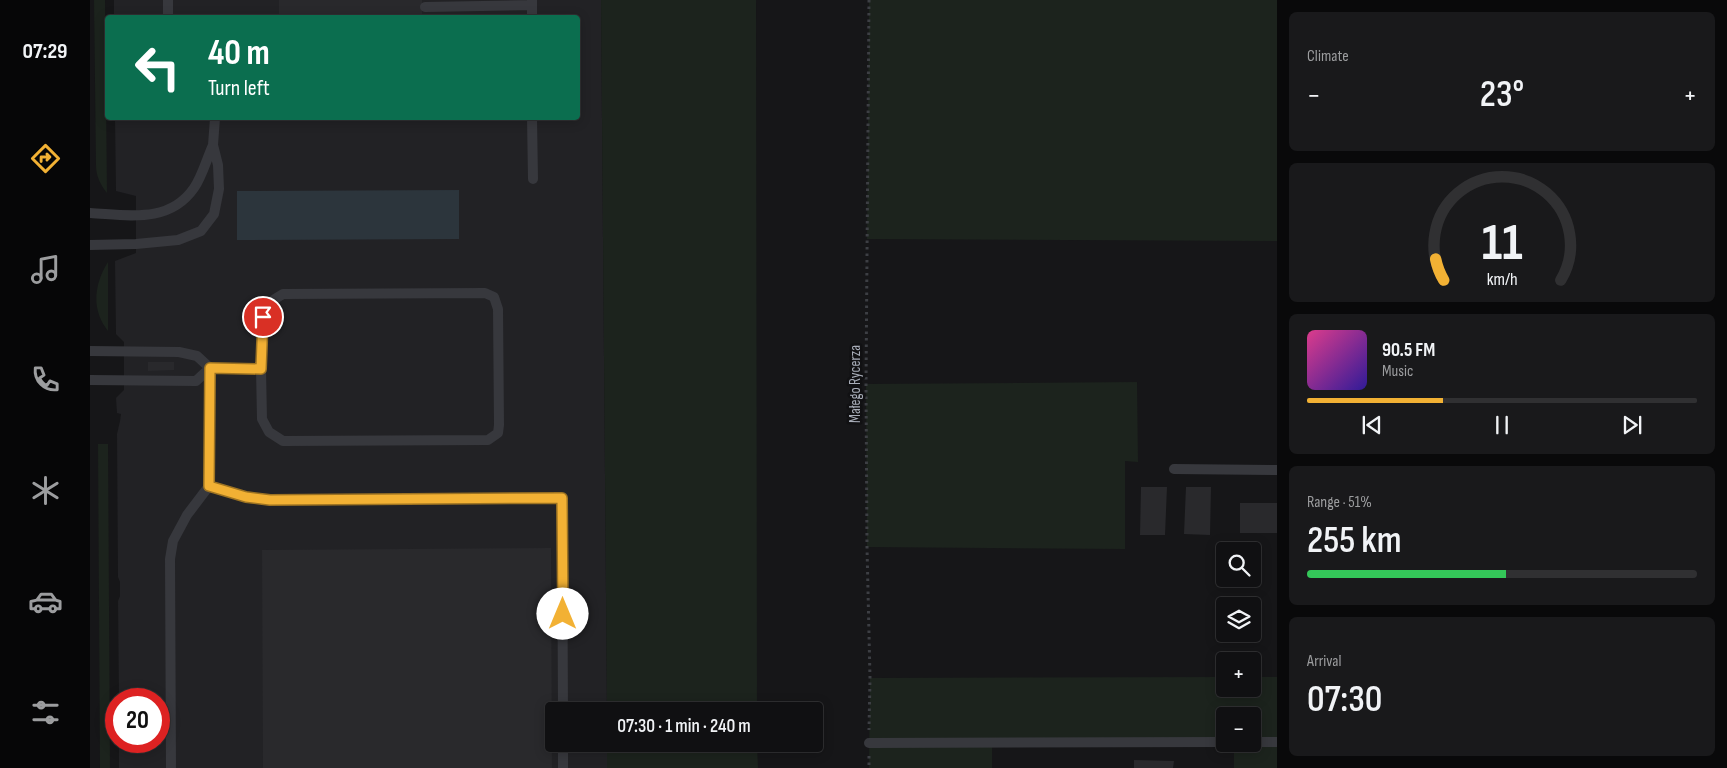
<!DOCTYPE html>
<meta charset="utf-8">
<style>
:root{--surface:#101012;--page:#19191b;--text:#f1f3f6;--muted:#9c9d9f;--line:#303032;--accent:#f2b134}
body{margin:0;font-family:"Sofia Sans Condensed",sans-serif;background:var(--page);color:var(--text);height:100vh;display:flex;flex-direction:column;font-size:19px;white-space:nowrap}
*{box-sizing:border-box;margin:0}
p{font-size:16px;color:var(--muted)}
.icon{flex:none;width:28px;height:28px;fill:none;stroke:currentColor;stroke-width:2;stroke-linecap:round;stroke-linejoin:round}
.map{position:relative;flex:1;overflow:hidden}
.panel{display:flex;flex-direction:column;gap:12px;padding:12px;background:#09090a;width:450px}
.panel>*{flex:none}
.guide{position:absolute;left:15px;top:15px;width:475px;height:105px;border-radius:5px;box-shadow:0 2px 12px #0003,0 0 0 1px var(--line);background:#0b6e4f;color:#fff;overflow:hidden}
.tools{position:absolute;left:1126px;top:542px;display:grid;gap:10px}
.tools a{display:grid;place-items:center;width:45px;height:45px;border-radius:5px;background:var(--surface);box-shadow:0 2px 12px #0003,0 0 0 1px var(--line);font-size:25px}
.speed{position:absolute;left:15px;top:688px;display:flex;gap:10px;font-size:25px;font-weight:700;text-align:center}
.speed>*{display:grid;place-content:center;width:65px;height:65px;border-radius:50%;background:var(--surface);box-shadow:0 2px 12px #0003,0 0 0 1px var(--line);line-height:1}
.speed .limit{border:8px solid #d22;background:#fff;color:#111}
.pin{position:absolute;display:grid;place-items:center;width:42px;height:42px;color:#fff;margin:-21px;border:2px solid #fff;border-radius:50%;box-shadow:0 1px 5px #0007}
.me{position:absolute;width:55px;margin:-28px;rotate:0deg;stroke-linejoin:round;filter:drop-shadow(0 0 4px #0008)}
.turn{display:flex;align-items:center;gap:18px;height:105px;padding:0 20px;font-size:22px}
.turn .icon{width:65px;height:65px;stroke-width:2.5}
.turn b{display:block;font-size:35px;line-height:42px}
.big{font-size:38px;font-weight:600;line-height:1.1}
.panel .widget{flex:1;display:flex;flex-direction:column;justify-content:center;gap:8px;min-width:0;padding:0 18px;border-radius:8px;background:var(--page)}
.panel .dial{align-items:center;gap:0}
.dial svg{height:130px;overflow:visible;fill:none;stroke:var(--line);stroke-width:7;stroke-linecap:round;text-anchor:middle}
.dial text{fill:var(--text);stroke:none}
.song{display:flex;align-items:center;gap:15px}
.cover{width:60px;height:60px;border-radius:8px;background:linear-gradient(135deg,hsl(330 70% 55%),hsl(250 70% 35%))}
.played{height:5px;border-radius:2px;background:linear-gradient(90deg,var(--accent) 35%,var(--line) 35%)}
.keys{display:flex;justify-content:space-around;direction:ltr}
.heat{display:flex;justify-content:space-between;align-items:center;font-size:28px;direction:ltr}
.charge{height:8px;border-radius:4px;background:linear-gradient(90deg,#34c759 51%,var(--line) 0)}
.trip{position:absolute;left:455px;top:702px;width:278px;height:50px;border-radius:5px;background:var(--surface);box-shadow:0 2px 12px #0003,0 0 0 1px var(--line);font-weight:600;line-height:50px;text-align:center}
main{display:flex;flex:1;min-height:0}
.tab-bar{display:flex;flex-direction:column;width:90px;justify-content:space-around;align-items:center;background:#060607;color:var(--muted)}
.tab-bar .icon{width:35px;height:35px}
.tab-bar .active{color:var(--accent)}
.tab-bar b{font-size:22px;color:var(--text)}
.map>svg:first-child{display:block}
</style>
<main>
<nav class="tab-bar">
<b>07:29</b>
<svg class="icon active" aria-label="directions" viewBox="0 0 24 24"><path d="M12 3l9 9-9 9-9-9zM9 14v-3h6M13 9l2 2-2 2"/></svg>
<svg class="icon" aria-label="music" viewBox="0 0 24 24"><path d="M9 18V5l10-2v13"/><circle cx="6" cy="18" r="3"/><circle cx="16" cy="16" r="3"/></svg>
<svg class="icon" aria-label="phone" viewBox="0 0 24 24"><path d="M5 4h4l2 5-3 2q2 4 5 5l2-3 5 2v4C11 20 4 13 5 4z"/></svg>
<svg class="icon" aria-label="climate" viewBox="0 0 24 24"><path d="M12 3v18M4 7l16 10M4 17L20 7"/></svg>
<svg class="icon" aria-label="car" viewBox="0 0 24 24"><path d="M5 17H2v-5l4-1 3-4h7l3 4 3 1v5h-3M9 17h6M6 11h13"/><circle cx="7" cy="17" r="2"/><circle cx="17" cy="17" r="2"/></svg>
<svg class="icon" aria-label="filters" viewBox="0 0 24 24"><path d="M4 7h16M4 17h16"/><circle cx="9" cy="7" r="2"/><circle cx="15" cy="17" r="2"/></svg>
</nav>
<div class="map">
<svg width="1187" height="768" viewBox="0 0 1187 768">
<rect width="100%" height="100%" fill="#161618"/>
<path fill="#222225" d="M 24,0 L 511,0 L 517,711 L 464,711 L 464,744 L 517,744 L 517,768 L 29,768 L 29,741 L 69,741 L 69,699 L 29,699 L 28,601 L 30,596 L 30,582 L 28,577 L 27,434 L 30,421 L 31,414 L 27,413 L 26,398 L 34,390 L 34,342 L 26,334 L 25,261 L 46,253 L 46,196 L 26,191 L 25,118 L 488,118 L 488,18 L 24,18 Z"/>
<path fill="#1c231d" d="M 4,0 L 15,0 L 17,193 C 10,184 6,176 6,165 Z
M 511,0 L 666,0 L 667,711 L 517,711 Z
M 779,0 L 1187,0 L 1187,241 L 777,239 Z
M 18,262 L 18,331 C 1,310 4,284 18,262 Z
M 1047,382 L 1048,462 L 1035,461 L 1035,549 L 777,547 L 776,384 Z
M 8,444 L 18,444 L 20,768 L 10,768 Z
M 1135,677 L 1135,689 L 1162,689 L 1163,677 L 1187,677 L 1187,768 L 1144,768 L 1144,744 L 1162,744 L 1162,716 L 1135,716 L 1135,742 L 902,742 L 902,768 L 779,768 L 780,678 Z
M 517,744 L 667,744 L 668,768 L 517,768 Z"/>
<path fill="#2c353c" d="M 369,190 L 369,239 L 147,240 L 147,191 Z"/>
<path fill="#29292c" d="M 189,0 L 332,0 L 332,18 L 189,18 Z
M 58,362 L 84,362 L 84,370 L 58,371 Z
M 1051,487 L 1077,487 L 1075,535 L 1050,535 Z
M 1096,487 L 1121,487 L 1120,535 L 1094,534 Z
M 1150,503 L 1187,503 L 1187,533 L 1150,533 Z
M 461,548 L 462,768 L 173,768 L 172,550 Z
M 1044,760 L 1084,761 L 1083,768 L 1044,768 Z"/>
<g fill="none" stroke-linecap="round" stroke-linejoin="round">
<path stroke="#3d3f44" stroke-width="3" stroke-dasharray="2.5 4" stroke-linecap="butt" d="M 779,0 L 776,384 L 777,547 L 780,678 L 779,730
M 779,756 L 779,768"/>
<path stroke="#37383d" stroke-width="10" d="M 442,0 L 442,18
M 335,7 L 442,5
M 78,18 L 78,0
M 442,118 L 443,179
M 0,213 C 38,215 79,224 104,188 C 112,177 117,158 123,145
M 0,245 L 46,244 L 88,240 L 111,231 L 124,214 L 129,189 L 128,165 L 123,145 L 125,118
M 0,351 L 89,352 L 107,356 L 120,368 L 119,486 L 97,515 L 83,541 L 80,559 L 81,768
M 0,380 L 106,381 L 120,368 L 171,369 L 172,419 L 179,432 L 193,441 L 398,440 L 408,433 L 409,425 L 408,309 L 404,297 L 395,293 L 193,294 L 180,302 L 173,317 L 171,369
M 1084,469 L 1187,470
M 119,486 L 156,497 L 180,500 L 472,498 L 473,711
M 1162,742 L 1187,742
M 779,743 L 1135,742
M 473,744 L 473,768"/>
</g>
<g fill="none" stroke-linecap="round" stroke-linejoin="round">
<g stroke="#9d7322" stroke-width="12">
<path id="route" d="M 173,317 L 171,369 L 120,368 L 119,486 L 156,497 L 180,500 L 472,498 L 473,614"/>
</g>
<use href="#route" stroke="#f2b134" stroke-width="9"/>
</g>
<g text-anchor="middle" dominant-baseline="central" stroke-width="5" stroke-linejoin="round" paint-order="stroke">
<g font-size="15" fill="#a8adb8" stroke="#111113">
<text transform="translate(765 384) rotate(-90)">Małego Rycerza</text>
</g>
</g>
</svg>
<div class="tools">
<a><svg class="icon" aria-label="search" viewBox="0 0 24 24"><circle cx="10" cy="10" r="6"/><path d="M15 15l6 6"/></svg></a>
<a><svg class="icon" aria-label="layers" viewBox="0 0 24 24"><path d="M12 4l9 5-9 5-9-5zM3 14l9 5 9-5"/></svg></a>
<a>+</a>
<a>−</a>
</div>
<div class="speed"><div class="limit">20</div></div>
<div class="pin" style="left:173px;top:317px;background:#d93025"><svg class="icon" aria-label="arrive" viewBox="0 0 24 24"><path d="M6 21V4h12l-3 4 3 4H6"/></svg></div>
<svg class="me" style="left:473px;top:614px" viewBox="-20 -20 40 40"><circle r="19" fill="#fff"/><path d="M0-13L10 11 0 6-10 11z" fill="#f2b134"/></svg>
<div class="trip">07:30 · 1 min · 240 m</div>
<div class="guide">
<div class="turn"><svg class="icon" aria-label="left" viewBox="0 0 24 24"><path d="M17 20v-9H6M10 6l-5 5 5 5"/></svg><div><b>40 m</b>Turn left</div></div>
</div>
</div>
<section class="panel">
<div class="widget"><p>Climate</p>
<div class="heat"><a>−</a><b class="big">23°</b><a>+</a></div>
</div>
<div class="widget dial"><svg viewBox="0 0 100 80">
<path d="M14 69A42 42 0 1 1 86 69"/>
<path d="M14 69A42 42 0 0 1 9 56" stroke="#f2b134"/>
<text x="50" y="56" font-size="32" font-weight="700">11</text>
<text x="50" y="72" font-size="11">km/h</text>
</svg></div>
<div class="widget">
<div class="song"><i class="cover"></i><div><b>90.5 FM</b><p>Music</p></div></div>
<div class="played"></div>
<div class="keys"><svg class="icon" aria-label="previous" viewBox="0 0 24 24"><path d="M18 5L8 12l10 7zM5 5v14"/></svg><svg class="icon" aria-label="pause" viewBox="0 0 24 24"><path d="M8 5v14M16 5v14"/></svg><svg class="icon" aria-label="next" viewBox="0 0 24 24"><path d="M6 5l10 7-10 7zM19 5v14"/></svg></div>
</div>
<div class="widget"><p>Range · 51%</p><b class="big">255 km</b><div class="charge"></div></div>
<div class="widget"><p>Arrival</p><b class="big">07:30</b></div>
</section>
</main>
